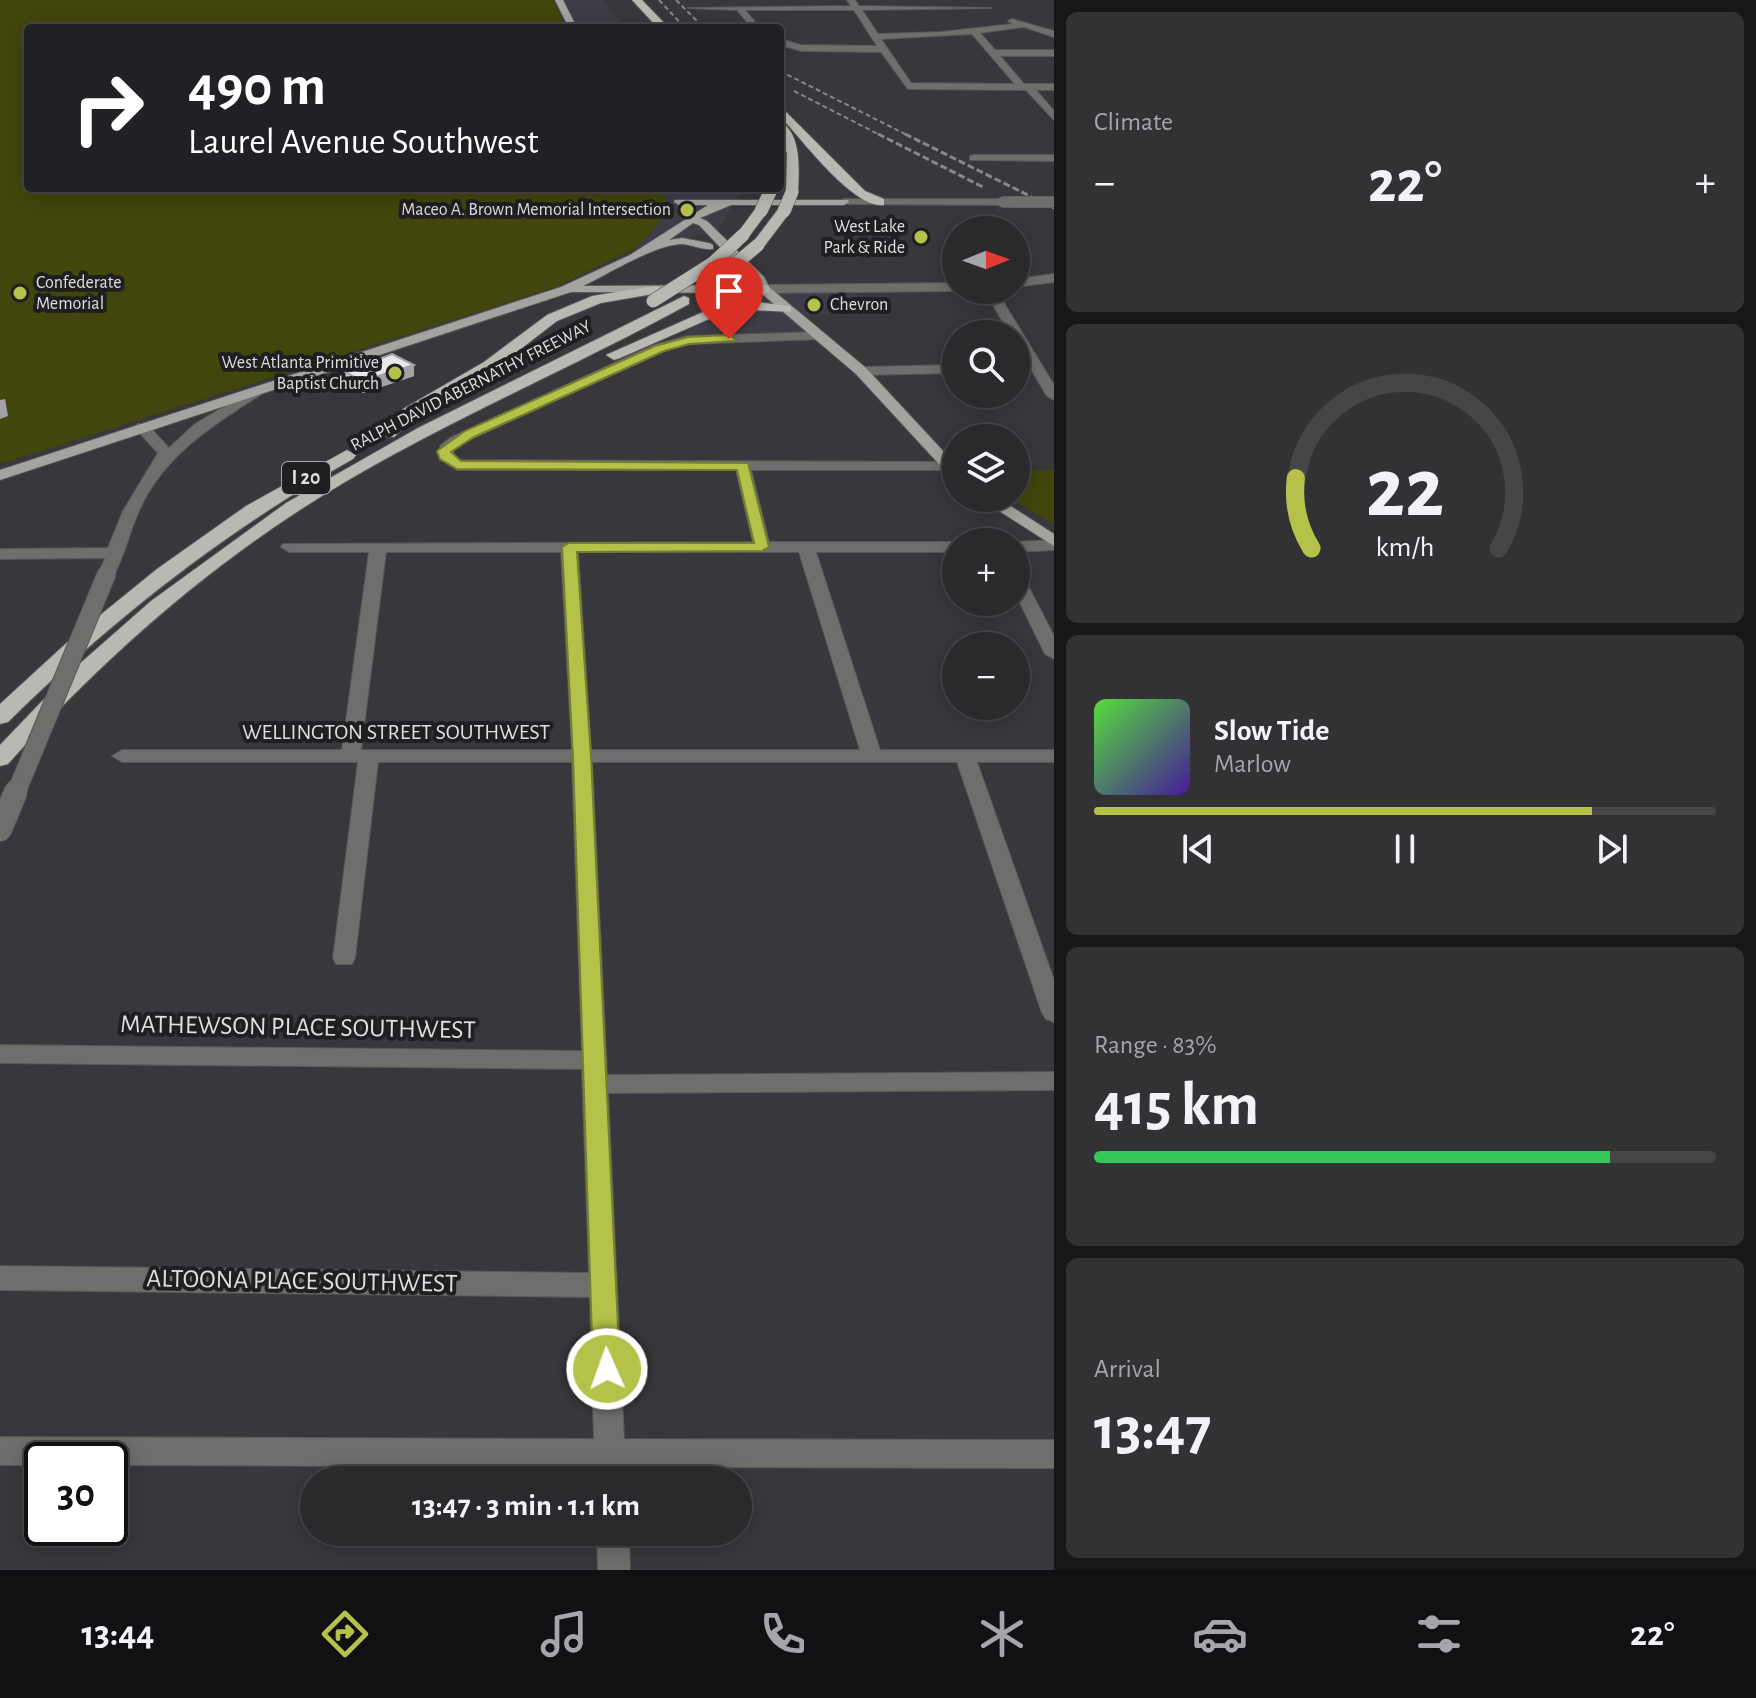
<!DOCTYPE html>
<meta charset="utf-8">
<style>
:root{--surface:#2a292c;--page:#323134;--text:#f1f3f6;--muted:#a5a6a9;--line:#464548;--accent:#b5c249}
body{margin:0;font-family:"Alegreya Sans",sans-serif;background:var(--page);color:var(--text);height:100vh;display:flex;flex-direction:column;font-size:30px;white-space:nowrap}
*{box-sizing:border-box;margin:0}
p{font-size:26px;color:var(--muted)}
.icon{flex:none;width:44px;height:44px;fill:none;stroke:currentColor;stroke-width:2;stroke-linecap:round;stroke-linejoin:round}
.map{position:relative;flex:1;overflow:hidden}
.side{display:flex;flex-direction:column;gap:12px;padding:12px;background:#171718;width:702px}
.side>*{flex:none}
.guide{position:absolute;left:24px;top:24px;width:760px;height:168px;border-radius:8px;box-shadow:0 4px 20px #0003,0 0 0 2px var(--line);background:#202124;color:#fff;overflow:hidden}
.needle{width:52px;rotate:89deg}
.controls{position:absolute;left:942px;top:216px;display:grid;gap:16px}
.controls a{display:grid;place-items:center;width:88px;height:88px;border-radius:50%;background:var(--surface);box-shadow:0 4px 20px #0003,0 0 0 2px var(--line);font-size:40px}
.speed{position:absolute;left:24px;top:1442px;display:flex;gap:16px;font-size:40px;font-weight:700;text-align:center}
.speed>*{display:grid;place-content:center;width:104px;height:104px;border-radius:50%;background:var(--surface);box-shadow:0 4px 20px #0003,0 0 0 2px var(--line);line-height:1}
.speed .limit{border:4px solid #111;border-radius:12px;background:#fff;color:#111}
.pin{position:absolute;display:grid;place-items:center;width:68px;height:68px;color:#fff;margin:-82px -34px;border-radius:50% 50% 50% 0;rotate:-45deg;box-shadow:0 0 8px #0007}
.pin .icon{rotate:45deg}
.me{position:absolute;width:88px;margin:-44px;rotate:358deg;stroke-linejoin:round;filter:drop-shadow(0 0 6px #0008)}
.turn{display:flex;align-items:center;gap:28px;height:168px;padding:0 32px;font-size:36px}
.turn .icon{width:104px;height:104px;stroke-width:2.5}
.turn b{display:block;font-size:56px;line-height:68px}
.big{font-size:60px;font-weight:700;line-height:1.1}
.side .widget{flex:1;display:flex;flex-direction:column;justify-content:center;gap:12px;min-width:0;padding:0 28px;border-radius:12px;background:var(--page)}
.side .dial{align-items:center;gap:0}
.dial svg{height:208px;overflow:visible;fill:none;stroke:var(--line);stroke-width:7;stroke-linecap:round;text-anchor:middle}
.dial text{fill:var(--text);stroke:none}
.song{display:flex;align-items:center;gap:24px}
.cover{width:96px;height:96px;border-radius:12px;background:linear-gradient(135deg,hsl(110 70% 55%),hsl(260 70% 35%))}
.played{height:8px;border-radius:4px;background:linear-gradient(90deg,var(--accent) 80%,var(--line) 80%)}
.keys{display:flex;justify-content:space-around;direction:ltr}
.heat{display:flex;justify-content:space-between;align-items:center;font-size:44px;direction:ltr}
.charge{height:12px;border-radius:6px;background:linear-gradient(90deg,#34c759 83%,var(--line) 0)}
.trip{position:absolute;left:300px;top:1466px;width:452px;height:80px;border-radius:40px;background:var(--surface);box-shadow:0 4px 20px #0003,0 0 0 2px var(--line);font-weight:700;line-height:80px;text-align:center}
.tabs{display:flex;height:128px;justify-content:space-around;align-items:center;background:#111012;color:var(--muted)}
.tabs .icon{width:56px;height:56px}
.tabs .active{color:var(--accent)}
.tabs b{font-size:36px;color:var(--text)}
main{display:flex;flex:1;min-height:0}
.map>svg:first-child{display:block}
</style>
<main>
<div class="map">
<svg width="1054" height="1570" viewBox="0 0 1054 1570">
<rect width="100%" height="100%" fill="#38373b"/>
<path fill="#3e3c47" d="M 560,0 L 604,0 L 625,28 L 572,28 Z
M 661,188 L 743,188 L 718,231 L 636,248 L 664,217 L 666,197 Z
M 773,291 L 855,291 L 862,311 L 806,317 L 825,333 L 673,339 L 751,298 Z"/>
<path fill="#41460c" d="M 0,0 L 553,0 L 566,28 L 28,28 L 28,188 L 660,188 L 666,197 L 664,217 L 636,248 L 553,288 L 0,464 Z
M 1054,470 L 1054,524 L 1009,498 L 1016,498 L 1016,471 Z"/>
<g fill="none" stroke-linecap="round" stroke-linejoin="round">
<g stroke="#565559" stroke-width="2">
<path id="minor" d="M 847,0 L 855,0 L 859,6 L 991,8 L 862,10 L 878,34 L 941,32 L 1013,24 L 1008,21 L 1012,19 L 1054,31 L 1054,37 L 1024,27 L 980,33 L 995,50 L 1054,50 L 1054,56 L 1000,56 L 1024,84 L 1054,84 L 1054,90 L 1036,90 L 1054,111 L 1054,120 L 1026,90 L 908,89 L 881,52 L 801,51 L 780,45 L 780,39 L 801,45 L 877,46 L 854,10 L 745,10 L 760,28 L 752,28 L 737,10 L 688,8 L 851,6 ZM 972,34 L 1015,84 L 911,83 L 881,39 Z
M 974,155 L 1054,155 L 1054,161 L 970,160 L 970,156 Z
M 844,199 L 1003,199 L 1008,202 L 1003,205 L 840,204 L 839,202 Z
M 1054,274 L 1054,282 L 1016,287 L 1016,279 Z
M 956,283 L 956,290 L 959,290 L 956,291 L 764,293 L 758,289 L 764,285 Z
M 984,290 L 996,290 L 1054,385 L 1054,400 L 1047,396 L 1016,344 L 1016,334 L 1010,334 Z
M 818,332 L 825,336 L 823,339 L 689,344 L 664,351 L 460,444 L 454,448 L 453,455 L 461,460 L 951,462 L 954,465 L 946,470 L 751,470 L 769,542 L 956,542 L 956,552 L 816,552 L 880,750 L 1054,750 L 1054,762 L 977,762 L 1054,980 L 1054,1022 L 1046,1019 L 1042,1013 L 957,762 L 592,762 L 607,1075 L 1054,1072 L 1054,1090 L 608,1093 L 624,1439 L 1054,1440 L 1054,1468 L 626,1467 L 626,1480 L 596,1480 L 595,1467 L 110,1465 L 110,1460 L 42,1460 L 42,1465 L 0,1465 L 0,1437 L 594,1439 L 590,1297 L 0,1290 L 0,1266 L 589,1273 L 582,1069 L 0,1063 L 0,1045 L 582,1051 L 572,762 L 378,762 L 355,958 L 352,964 L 336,964 L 333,958 L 358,762 L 122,762 L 112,756 L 122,750 L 342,750 L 369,552 L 289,552 L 281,547 L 283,544 L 753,542 L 736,470 L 457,470 L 440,459 L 440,446 L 450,438 L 654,345 L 688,336 ZM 386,552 L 561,552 L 572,750 L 361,750 ZM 578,552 L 799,552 L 860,750 L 591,750 Z
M 956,365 L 956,373 L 861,375 L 854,371 L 861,367 Z
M 255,388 L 260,389 L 260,395 C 210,427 162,457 138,513 C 129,534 124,557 113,577 L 107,578 L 99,573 L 105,558 L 0,559 L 0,549 L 108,548 L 123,511 L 158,453 L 137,430 L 137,424 L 147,424 L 169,448 L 195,424 Z
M 1054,540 L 1054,550 L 1016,552 L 1016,542 Z
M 1016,573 L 1024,578 L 1054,636 L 1054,659 L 1045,654 L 1016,595 Z
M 597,1532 L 629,1532 L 630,1570 L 598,1570 Z"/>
</g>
<g stroke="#565559" stroke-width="2">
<path id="major" d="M 555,0 L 563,0 L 577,28 L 569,28 Z
M 675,200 L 848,200 L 849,202 L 844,205 L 731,205 L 700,218 L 707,221 L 764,277 L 769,287 L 866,368 L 956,465 L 956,479 L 951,477 L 856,374 L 761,293 L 571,292 L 0,480 L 0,470 L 561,287 L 630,255 L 708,205 L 679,205 L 674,202 ZM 693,223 L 699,225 L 756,285 L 583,286 C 608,274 656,244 682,244 C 693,245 702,250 713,249 L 713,245 L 709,243 L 682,238 L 669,240 Z
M 979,498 L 998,498 L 1054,534 L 1054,546 Z"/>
</g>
<g stroke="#565559" stroke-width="2">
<path id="highway" d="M 632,0 L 642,0 L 669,28 L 658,28 Z
M 780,106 L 865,191 L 884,199 L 884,205 C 853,209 801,138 780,116 Z
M 780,121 C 802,134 799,170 798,192 L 792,196 L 786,192 L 787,153 L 780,138 Z
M 756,208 L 768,211 L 748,238 L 738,238 L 736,235 Z
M 779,208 L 791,211 L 763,248 L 753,248 L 751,245 Z
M 764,285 L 769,286 L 769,292 L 748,301 L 791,306 L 791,312 L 732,309 L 620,358 L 614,360 L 606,355 Z
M 654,286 L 659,287 L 659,293 L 601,303 L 557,321 L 496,368 L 415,417 L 394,437 L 382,437 L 379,433 L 403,409 L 484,362 L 547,315 L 592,296 Z
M 684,296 L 689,298 L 689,304 C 576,366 457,416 345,482 C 218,557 107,654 8,764 L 0,766 L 0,745 L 68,674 L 151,601 L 286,503 L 418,428 Z
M 347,450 L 356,455 L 353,459 C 225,531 113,619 8,722 L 0,724 L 0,704 L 72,638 L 157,569 L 246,506 Z"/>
</g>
<use href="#minor" fill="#6e6e6c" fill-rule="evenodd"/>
<use href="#major" fill="#a3a49f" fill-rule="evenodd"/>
<use href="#highway" fill="#b8b9b3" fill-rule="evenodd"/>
<path stroke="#878689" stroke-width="2" stroke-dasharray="5 3" stroke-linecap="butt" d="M 659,0 L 685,28
M 676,0 L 704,28
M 780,71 L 909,136
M 794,91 L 882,136"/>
<path stroke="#878689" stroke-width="3" stroke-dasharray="7 3" stroke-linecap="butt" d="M 878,134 L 983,187
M 905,134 L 1054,208"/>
<g stroke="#565559" stroke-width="12" stroke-linecap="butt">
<path id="minor-bridge-far2" d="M 1003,202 L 1054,202"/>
</g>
<g stroke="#565559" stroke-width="20" stroke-linecap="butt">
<path id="minor-bridge-far1" d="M 16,793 L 107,573"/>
</g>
<g stroke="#565559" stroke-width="25" stroke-linecap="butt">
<path id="minor-bridge" d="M 0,830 L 16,791"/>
</g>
<g stroke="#565559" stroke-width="14" stroke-linecap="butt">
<path id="highway-bridge" d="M 761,211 L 770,192
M 784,211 L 792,192
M 726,272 L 758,245
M 653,301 L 713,263 L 743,235"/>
</g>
<use href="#minor-bridge-far2" stroke="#6e6e6c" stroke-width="11"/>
<use href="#minor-bridge-far1" stroke="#6e6e6c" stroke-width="18"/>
<use href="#minor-bridge" stroke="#6e6e6c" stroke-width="23"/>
<use href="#highway-bridge" stroke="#b8b9b3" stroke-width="13"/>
</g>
<path fill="#c8c7cc" d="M 345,372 L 414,376 L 363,393 L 346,383 Z"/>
<path fill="#a2a2a6" d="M 414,365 L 414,376 L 363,393 L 362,381 Z
M 5,399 L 8,416 L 0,419 L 0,400 Z"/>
<path fill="#e8e7ed" stroke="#a2a2a6" stroke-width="2" d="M 392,354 L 414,365 L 362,381 L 345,372 Z"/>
<path fill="#b5c249" stroke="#767e2f" stroke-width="2" d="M 729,335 L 735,339 L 734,341 L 689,344 L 664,351 L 474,437 L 451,452 L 461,461 L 748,463 L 769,547 L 762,551 L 577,552 L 591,757 L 620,1369 L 616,1378 L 607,1381 L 597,1378 L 593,1369 L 573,757 L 562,547 L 569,543 L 754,543 L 737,470 L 457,469 L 440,459 L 437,451 L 465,431 L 655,346 L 688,337 Z"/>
<g fill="#b5c249" stroke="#1f1e21" stroke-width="3">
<circle cx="687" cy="210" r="8"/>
<circle cx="921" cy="237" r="8"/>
<circle cx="20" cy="293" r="8"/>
<circle cx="814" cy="305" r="8"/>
<circle cx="395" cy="373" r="8"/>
</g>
<g text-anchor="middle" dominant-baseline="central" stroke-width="8" stroke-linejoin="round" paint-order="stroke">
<g font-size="18" fill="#dfdee1" stroke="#1f1e21" text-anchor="end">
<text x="671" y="210">Maceo A. Brown Memorial Intersection</text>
<text x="905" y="227">West Lake<tspan x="905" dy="21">Park &amp; Ride</tspan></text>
<text x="36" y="283" text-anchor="start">Confederate<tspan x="36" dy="21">Memorial</tspan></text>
<text x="830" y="305" text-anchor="start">Chevron</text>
<text x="379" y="363">West Atlanta Primitive<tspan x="379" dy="21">Baptist Church</tspan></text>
</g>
<g font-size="18" fill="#dfdee1" stroke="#1f1e21">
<text transform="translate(471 386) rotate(-27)">RALPH DAVID ABERNATHY FREEWAY</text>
</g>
<rect fill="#1f1e21" stroke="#a5a4a7" stroke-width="2" x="282" y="462" width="48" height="32" rx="6"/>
<g font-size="20" font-weight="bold" fill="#dfdee1">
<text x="306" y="478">I 20</text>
</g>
<g font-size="22" fill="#dfdee1" stroke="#1f1e21">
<text x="396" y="732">WELLINGTON STREET SOUTHWEST</text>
</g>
<g font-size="26" fill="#dfdee1" stroke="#1f1e21">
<text transform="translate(298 1027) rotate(1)">MATHEWSON PLACE SOUTHWEST</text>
<text transform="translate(302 1281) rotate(1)">ALTOONA PLACE SOUTHWEST</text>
</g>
</g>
</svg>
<div class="controls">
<a><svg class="needle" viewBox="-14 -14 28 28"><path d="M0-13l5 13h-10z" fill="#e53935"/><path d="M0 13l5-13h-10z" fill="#a5a6a9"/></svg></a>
<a><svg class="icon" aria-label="search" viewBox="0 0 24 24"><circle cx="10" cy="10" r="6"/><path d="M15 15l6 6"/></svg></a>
<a><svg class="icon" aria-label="layers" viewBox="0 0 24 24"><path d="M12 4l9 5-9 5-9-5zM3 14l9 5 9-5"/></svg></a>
<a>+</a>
<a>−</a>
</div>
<div class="speed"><div class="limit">30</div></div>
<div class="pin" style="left:729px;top:339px;background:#d93025"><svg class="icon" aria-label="arrive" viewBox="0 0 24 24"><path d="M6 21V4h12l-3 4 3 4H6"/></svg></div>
<svg class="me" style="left:607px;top:1369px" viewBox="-20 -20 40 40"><circle r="17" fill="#b5c249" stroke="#fff" stroke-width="3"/><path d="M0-11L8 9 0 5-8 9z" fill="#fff"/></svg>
<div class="trip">13:47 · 3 min · 1.1 km</div>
<div class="guide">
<div class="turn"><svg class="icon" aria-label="right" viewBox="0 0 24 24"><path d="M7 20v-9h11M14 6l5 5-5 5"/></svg><div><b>490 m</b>Laurel Avenue Southwest</div></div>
</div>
</div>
<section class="side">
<div class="widget"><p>Climate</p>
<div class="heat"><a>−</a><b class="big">22°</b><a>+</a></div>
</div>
<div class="widget dial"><svg viewBox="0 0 100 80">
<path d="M14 69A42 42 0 1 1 86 69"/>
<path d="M14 69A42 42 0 0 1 8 42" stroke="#b5c249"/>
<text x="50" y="56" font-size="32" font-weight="700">22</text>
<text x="50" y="72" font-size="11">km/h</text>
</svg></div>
<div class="widget">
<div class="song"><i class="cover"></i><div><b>Slow Tide</b><p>Marlow</p></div></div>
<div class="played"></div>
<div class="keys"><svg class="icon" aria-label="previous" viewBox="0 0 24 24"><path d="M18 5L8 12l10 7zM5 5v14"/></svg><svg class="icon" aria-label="pause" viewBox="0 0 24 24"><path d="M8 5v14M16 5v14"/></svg><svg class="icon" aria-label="next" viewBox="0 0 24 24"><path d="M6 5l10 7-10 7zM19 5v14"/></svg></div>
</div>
<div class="widget"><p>Range · 83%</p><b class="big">415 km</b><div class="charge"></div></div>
<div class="widget"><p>Arrival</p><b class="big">13:47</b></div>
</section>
</main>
<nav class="tabs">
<b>13:44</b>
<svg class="icon active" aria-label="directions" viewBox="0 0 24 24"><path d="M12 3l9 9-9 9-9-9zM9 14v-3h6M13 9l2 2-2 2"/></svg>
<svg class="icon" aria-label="music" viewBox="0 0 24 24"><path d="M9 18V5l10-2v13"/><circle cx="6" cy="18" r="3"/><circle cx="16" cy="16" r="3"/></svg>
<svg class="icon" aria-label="phone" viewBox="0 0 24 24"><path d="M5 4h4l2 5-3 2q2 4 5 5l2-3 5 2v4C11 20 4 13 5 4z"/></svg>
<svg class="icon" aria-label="climate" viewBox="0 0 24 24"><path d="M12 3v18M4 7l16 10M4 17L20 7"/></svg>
<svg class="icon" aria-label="car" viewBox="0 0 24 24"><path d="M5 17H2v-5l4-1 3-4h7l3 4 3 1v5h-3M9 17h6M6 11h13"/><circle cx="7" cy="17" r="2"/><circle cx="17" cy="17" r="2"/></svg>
<svg class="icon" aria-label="filters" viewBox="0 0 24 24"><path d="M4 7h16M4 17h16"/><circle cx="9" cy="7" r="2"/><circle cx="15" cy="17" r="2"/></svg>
<b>22°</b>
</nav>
